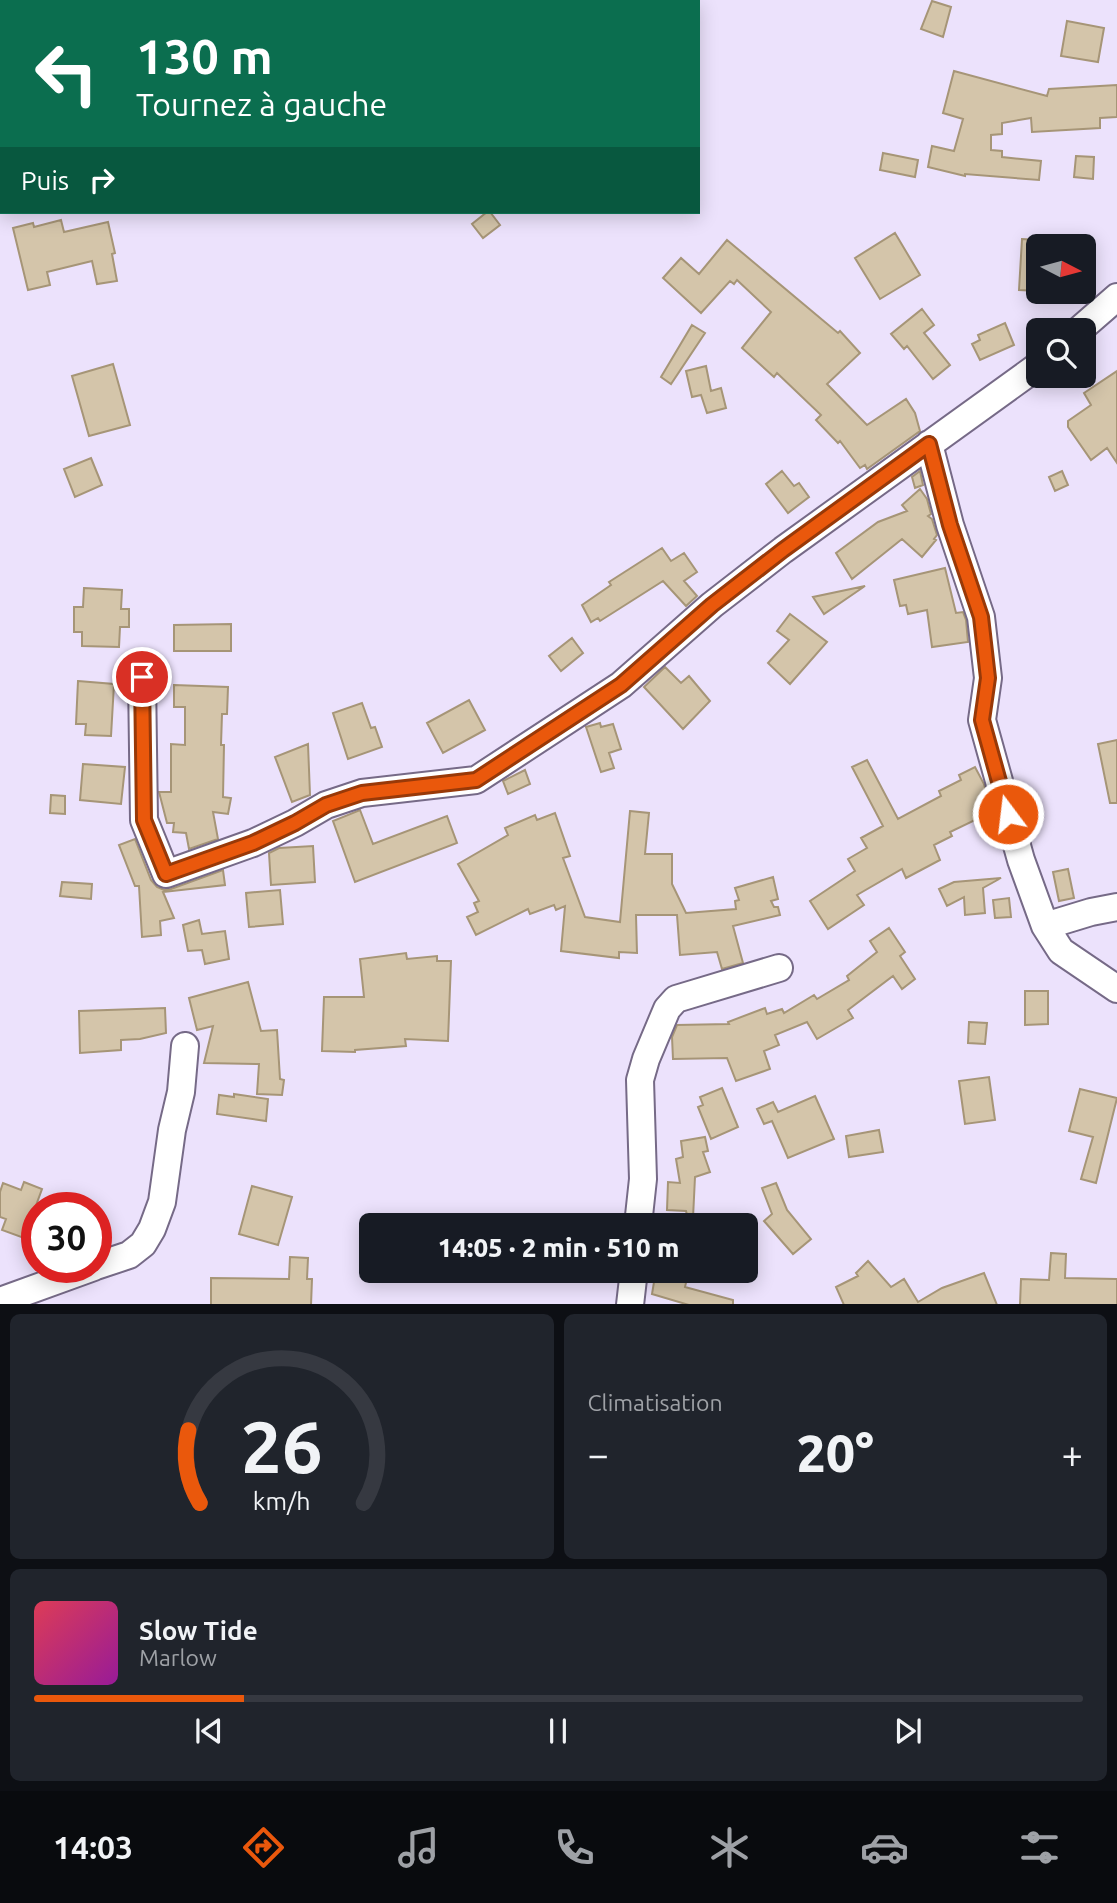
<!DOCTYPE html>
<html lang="fr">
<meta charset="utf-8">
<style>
:root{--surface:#171b24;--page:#20242c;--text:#f1f3f6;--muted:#9ea1a6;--line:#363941;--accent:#ea580c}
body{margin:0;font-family:Ubuntu,sans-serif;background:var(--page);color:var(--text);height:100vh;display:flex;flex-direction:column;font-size:26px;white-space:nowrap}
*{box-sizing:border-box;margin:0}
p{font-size:23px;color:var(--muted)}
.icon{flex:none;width:38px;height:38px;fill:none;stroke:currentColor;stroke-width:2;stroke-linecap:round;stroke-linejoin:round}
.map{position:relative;height:1304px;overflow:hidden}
.drawer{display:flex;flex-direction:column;gap:10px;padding:10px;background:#0d0f14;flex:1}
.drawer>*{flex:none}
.hud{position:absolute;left:0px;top:0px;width:700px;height:214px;box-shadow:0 4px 18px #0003;background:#0b6e4f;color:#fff;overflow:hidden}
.needle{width:46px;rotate:96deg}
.buttons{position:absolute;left:1026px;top:234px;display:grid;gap:14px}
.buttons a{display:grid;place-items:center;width:70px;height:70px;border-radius:10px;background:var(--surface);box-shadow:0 4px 18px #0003;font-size:35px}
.speed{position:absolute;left:21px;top:1192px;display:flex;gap:14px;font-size:35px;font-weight:700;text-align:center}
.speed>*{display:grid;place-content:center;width:91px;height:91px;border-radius:50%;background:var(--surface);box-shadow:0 4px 18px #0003;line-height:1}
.speed .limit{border:10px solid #d22;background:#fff;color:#111}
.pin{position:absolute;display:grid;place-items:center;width:60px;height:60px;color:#fff;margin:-30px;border:4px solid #fff;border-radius:50%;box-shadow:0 2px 7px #0007}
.me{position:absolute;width:77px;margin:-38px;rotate:345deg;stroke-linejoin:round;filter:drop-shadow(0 0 5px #0008)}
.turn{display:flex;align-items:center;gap:24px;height:147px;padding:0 21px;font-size:32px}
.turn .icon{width:91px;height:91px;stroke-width:2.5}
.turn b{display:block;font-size:49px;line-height:60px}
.then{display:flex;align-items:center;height:66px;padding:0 21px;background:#0003;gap:14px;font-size:26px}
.big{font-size:52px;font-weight:800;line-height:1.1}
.drawer .tile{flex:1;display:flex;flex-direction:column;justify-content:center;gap:10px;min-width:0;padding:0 24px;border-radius:10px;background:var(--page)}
.drawer .dial{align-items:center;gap:0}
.dial svg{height:182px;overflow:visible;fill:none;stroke:var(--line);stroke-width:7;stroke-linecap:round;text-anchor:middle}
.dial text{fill:var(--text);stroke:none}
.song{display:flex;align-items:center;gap:21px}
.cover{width:84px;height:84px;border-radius:10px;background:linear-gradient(135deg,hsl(350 70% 55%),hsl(300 70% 35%))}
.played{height:7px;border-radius:4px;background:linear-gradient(90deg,var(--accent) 20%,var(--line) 20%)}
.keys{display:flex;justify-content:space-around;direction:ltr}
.heat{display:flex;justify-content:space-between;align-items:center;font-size:38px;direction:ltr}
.drawer .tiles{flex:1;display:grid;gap:10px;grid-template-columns:1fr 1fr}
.tile:last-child{grid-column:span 2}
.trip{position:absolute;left:359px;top:1213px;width:399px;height:70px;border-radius:10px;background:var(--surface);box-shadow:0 4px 18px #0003;font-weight:800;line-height:70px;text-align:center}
.tabs{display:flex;height:112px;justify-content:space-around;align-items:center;background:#090b0e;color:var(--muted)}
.tabs .icon{width:49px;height:49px}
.tabs .current{color:var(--accent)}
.tabs b{font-size:32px;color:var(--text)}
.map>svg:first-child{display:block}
</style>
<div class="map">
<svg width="1117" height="1305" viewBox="0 0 1117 1305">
<rect width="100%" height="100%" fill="#ece2fc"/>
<path fill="#d4c5aa" stroke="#a69577" stroke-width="2" d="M 932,1 L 951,7 L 943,37 L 921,29 Z
M 1067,21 L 1104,28 L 1098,62 L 1061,56 Z
M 954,71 L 1047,96 L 1049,89 L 1117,85 L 1117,117 L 1100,118 L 1100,128 L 1032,132 L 1031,118 L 1002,123 L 1002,134 L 991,135 L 991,150 L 1002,151 L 1002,157 L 1041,161 L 1039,180 L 965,174 L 965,176 L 928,167 L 932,146 L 954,151 L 963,119 L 943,113 Z
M 883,153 L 918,160 L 915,177 L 880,170 Z
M 1076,156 L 1094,157 L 1093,179 L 1074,177 Z
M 487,212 L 490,212 L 500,225 L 483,238 L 472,224 Z
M 61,220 L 64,232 L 108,222 L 115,253 L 112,254 L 117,281 L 97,284 L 92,261 L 47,272 L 50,285 L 28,290 L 13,228 L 33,223 L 34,227 Z
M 895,233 L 920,275 L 880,299 L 855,258 Z
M 1022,239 L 1038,240 L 1038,291 L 1019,290 Z
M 727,240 L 838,333 L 840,331 L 860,353 L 827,384 L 867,425 L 906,399 L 915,413 L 920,431 L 867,469 L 865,465 L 860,468 L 840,441 L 838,443 L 816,420 L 821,415 L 777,373 L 774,377 L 742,348 L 771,312 L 737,280 L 734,284 L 730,281 L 701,313 L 663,278 L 681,258 L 699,274 Z
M 922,309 L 934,325 L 924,333 L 950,365 L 933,379 L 907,346 L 904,349 L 891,334 Z
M 1005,323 L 1014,345 L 980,360 L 972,344 L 980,340 L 978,335 Z
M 692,325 L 705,333 L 671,384 L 661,377 Z
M 113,364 L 130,425 L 89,436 L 72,376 Z
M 706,366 L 711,391 L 721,388 L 726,408 L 707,413 L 701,395 L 692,397 L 686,371 Z
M 1117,371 L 1117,463 L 1107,448 L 1091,460 L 1068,427 L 1068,421 L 1091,405 L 1084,393 Z
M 91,458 L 102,485 L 75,497 L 64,469 Z
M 782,471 L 794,486 L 799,483 L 809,497 L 788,513 L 766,484 Z
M 920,471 L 923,485 L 915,488 L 912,477 Z
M 1062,471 L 1068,485 L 1055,491 L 1049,477 Z
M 920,489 L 927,499 L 931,514 L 928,516 L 932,519 L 937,535 L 934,539 L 936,540 L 922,557 L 902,539 L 852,579 L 836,553 L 878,522 L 907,511 L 902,505 Z
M 662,548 L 671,561 L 684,553 L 697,572 L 684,581 L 697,596 L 686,606 L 663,581 L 600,621 L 598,618 L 591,622 L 582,605 L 611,585 L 609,582 Z
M 945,568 L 956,613 L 963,612 L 966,620 L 968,642 L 932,647 L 927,610 L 908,614 L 906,605 L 900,606 L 894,580 Z
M 865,586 L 824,614 L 813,597 Z
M 84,588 L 122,590 L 121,609 L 129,609 L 129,627 L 120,627 L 119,647 L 82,646 L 82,632 L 74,632 L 74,607 L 83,607 Z
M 790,614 L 827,642 L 790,684 L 768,663 L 789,640 L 777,631 Z
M 231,624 L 231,651 L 174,651 L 174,625 Z
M 572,638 L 583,653 L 561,671 L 549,656 Z
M 665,667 L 681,683 L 689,676 L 710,701 L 683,729 L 644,687 Z
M 78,681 L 114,684 L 111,736 L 85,735 L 86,724 L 76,724 Z
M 174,685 L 228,687 L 227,714 L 222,714 L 221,745 L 224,745 L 223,797 L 231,798 L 228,814 L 213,812 L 218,839 L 189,849 L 186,833 L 173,832 L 174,823 L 167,823 L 159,792 L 171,792 L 171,744 L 185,745 L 185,707 L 174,707 Z
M 469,700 L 485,730 L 443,753 L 427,723 Z
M 362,703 L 371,728 L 375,727 L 382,747 L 348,759 L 333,713 Z
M 600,723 L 601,727 L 613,724 L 621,749 L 609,753 L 614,768 L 601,772 L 586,727 Z
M 1117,740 L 1117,803 L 1110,803 L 1098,744 Z
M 308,744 L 310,795 L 292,802 L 275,757 Z
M 867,760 L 898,819 L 941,796 L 939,791 L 961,780 L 959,775 L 975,767 L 984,784 L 996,828 L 986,833 L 979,818 L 950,832 L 952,836 L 934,845 L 940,860 L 906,878 L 902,869 L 857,895 L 864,905 L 828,929 L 810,901 L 855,871 L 848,859 L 867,848 L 861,838 L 883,826 L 852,767 Z
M 83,764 L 125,767 L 121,804 L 80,800 Z
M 525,770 L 530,784 L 508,794 L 503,781 Z
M 51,795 L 65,796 L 65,814 L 50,813 Z
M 360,810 L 373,844 L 447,816 L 457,843 L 355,882 L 333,821 Z
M 630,811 L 649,813 L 645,854 L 672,854 L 672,884 L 686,913 L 736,909 L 735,901 L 739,900 L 735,888 L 773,877 L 778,899 L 771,901 L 774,907 L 778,907 L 780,915 L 733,926 L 743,963 L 722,969 L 717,952 L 680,955 L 677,915 L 636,915 L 637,953 L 619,952 L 619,958 L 561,951 L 565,906 L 556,910 L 554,905 L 530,914 L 528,909 L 476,935 L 467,917 L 478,912 L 474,903 L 479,901 L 458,864 L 508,835 L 505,828 L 535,815 L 537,820 L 555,813 L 570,856 L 563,858 L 585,917 L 620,922 Z
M 135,839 L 151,880 L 157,887 L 164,890 L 171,889 L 223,870 L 225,885 L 163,892 L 174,918 L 160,921 L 161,935 L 142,937 L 139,886 L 135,886 L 119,845 Z
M 313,846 L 315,882 L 271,885 L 269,853 L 279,848 Z
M 1068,869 L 1074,898 L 1059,901 L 1053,872 Z
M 1001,878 L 983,888 L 985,913 L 965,915 L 964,897 L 947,906 L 939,889 L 954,882 Z
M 62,882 L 92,884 L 91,899 L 60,896 Z
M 280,890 L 283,924 L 249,927 L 246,893 Z
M 1009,898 L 1011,917 L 995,918 L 993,900 Z
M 199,920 L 202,934 L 225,931 L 229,959 L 205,964 L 202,950 L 188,951 L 183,925 Z
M 889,928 L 905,952 L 900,956 L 915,979 L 902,989 L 893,976 L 848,1010 L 853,1018 L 817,1039 L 807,1022 L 775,1035 L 779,1045 L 764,1051 L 770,1069 L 736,1081 L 727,1058 L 673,1059 L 672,1037 L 677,1025 L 729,1024 L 728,1022 L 765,1008 L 767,1014 L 782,1009 L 784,1013 L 814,995 L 817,999 L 849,980 L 847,976 L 877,952 L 870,941 Z
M 406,953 L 407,959 L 437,956 L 437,961 L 451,961 L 448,1041 L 405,1039 L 406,1046 L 355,1050 L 355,1052 L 322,1051 L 324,997 L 364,997 L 360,959 Z
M 248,982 L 261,1031 L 277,1030 L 280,1079 L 284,1080 L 282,1095 L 257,1094 L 259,1064 L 204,1063 L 213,1026 L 197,1030 L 189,998 Z
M 1025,991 L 1048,991 L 1048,1024 L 1025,1025 Z
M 165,1008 L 166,1033 L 140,1039 L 121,1040 L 121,1050 L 80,1053 L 79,1011 Z
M 969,1022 L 987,1023 L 985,1044 L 968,1043 Z
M 989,1077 L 995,1120 L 965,1124 L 959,1081 Z
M 722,1088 L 738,1127 L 711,1139 L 698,1107 L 703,1105 L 700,1097 Z
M 1080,1089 L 1117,1098 L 1096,1183 L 1081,1179 L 1093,1137 L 1069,1131 Z
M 234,1094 L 268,1099 L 266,1121 L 217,1114 L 219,1095 L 234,1097 Z
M 815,1096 L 834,1139 L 788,1158 L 772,1121 L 764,1124 L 757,1109 L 773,1102 L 778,1112 Z
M 879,1130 L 883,1152 L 849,1157 L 846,1136 Z
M 705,1137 L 708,1151 L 703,1152 L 710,1172 L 695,1177 L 693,1218 L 688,1219 L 686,1211 L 667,1210 L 668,1182 L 680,1183 L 676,1159 L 683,1157 L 681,1141 Z
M 24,1182 L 42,1189 L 24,1238 L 2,1230 L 6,1219 L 0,1217 L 0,1192 L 3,1183 L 21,1190 Z
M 776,1183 L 787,1210 L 811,1239 L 793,1254 L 764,1221 L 772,1214 L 762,1188 Z
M 252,1186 L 292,1197 L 278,1245 L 239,1234 Z
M 1051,1253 L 1066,1254 L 1065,1278 L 1117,1279 L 1117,1305 L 1020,1305 L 1021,1279 L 1049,1280 Z
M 290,1257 L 308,1258 L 307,1279 L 312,1279 L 311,1305 L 211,1305 L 211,1278 L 289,1279 Z
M 868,1261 L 891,1287 L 904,1279 L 918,1302 L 942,1288 L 984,1273 L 997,1305 L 844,1305 L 836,1287 L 858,1276 L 856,1273 Z
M 656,1270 L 689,1270 L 685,1287 L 733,1300 L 733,1305 L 689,1305 L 652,1294 Z"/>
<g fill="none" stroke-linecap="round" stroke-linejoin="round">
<g stroke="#766a87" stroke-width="30">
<path id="minor" d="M 447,2 L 447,0
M 1078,331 L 1117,297
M 929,444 L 950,525 L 981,617 L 988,678 L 982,720 L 1021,860 L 1045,926 L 1061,951 L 1117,989
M 142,677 L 144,820 L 166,874 L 253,843 L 295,823 L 326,805 L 362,793 L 476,780 L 621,685 L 712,605 L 783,550 L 1038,366
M 1045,926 L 1091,912 L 1117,907
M 638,1225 L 643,1179 L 640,1080 L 646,1059 L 667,1009 L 676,999 L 779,968
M 96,1266 L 129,1255 L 143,1244 L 152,1229 L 162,1202 L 172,1130 L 181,1092 L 185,1046
M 0,1301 L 94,1267
M 630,1305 L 634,1270"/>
</g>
<use href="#minor" stroke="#fff" stroke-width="26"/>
</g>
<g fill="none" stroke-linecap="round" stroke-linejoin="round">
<g stroke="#983908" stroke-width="18">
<path id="route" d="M 142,677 L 144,820 L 166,874 L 253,843 L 295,823 L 326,805 L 362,793 L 476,780 L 621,685 L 712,605 L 783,550 L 929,444 L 950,525 L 981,617 L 988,678 L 982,720 L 1008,814"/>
</g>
<use href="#route" stroke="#ea580c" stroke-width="12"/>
</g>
</svg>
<div class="buttons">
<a><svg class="needle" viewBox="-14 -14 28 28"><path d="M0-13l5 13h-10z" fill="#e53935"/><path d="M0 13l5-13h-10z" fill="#9ea1a6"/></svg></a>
<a><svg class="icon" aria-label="search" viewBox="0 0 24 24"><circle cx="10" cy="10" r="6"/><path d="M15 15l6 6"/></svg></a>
</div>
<div class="speed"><div class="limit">30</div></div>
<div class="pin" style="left:142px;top:677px;background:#d93025"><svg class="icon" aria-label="arrive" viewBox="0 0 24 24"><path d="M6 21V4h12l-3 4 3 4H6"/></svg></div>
<svg class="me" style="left:1008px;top:814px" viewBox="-20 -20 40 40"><circle r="17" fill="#ea580c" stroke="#fff" stroke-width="3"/><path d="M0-11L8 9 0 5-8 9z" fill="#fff"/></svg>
<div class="trip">14:05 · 2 min · 510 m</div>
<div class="hud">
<div class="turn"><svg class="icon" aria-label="left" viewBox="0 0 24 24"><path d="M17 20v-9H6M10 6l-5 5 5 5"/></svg><div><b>130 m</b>Tournez à gauche</div></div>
<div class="then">Puis<svg class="icon" aria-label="right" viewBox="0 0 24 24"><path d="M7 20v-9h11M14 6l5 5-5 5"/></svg></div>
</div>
</div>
<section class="drawer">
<div class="tiles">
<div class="tile dial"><svg viewBox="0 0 100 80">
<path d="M14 69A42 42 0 1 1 86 69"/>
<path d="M14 69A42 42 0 0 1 9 37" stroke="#ea580c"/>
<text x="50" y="56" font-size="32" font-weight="700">26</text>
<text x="50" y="72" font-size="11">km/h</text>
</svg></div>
<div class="tile"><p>Climatisation</p>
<div class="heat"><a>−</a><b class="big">20°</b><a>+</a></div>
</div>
<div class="tile">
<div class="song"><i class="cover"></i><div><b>Slow Tide</b><p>Marlow</p></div></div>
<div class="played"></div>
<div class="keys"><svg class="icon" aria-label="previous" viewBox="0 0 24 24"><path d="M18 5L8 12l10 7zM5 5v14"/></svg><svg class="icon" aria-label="pause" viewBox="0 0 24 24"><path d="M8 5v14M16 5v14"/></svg><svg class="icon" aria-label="next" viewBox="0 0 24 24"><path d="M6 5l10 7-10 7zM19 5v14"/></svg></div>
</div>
</div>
</section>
<nav class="tabs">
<b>14:03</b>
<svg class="icon current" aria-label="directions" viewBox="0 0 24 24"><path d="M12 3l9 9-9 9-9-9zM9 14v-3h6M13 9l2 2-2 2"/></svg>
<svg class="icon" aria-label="music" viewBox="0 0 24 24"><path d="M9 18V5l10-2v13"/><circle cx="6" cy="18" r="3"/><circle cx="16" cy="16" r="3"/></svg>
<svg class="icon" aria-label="phone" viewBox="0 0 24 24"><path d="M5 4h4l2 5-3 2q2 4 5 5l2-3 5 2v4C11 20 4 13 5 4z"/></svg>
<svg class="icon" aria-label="climate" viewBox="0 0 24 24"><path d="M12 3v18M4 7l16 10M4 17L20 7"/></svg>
<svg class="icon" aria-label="car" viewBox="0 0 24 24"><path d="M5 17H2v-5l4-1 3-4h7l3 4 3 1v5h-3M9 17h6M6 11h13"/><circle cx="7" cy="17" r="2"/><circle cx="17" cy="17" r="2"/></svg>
<svg class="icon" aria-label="filters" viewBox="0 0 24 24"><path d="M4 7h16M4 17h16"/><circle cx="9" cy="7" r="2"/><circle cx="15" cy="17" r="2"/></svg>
</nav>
